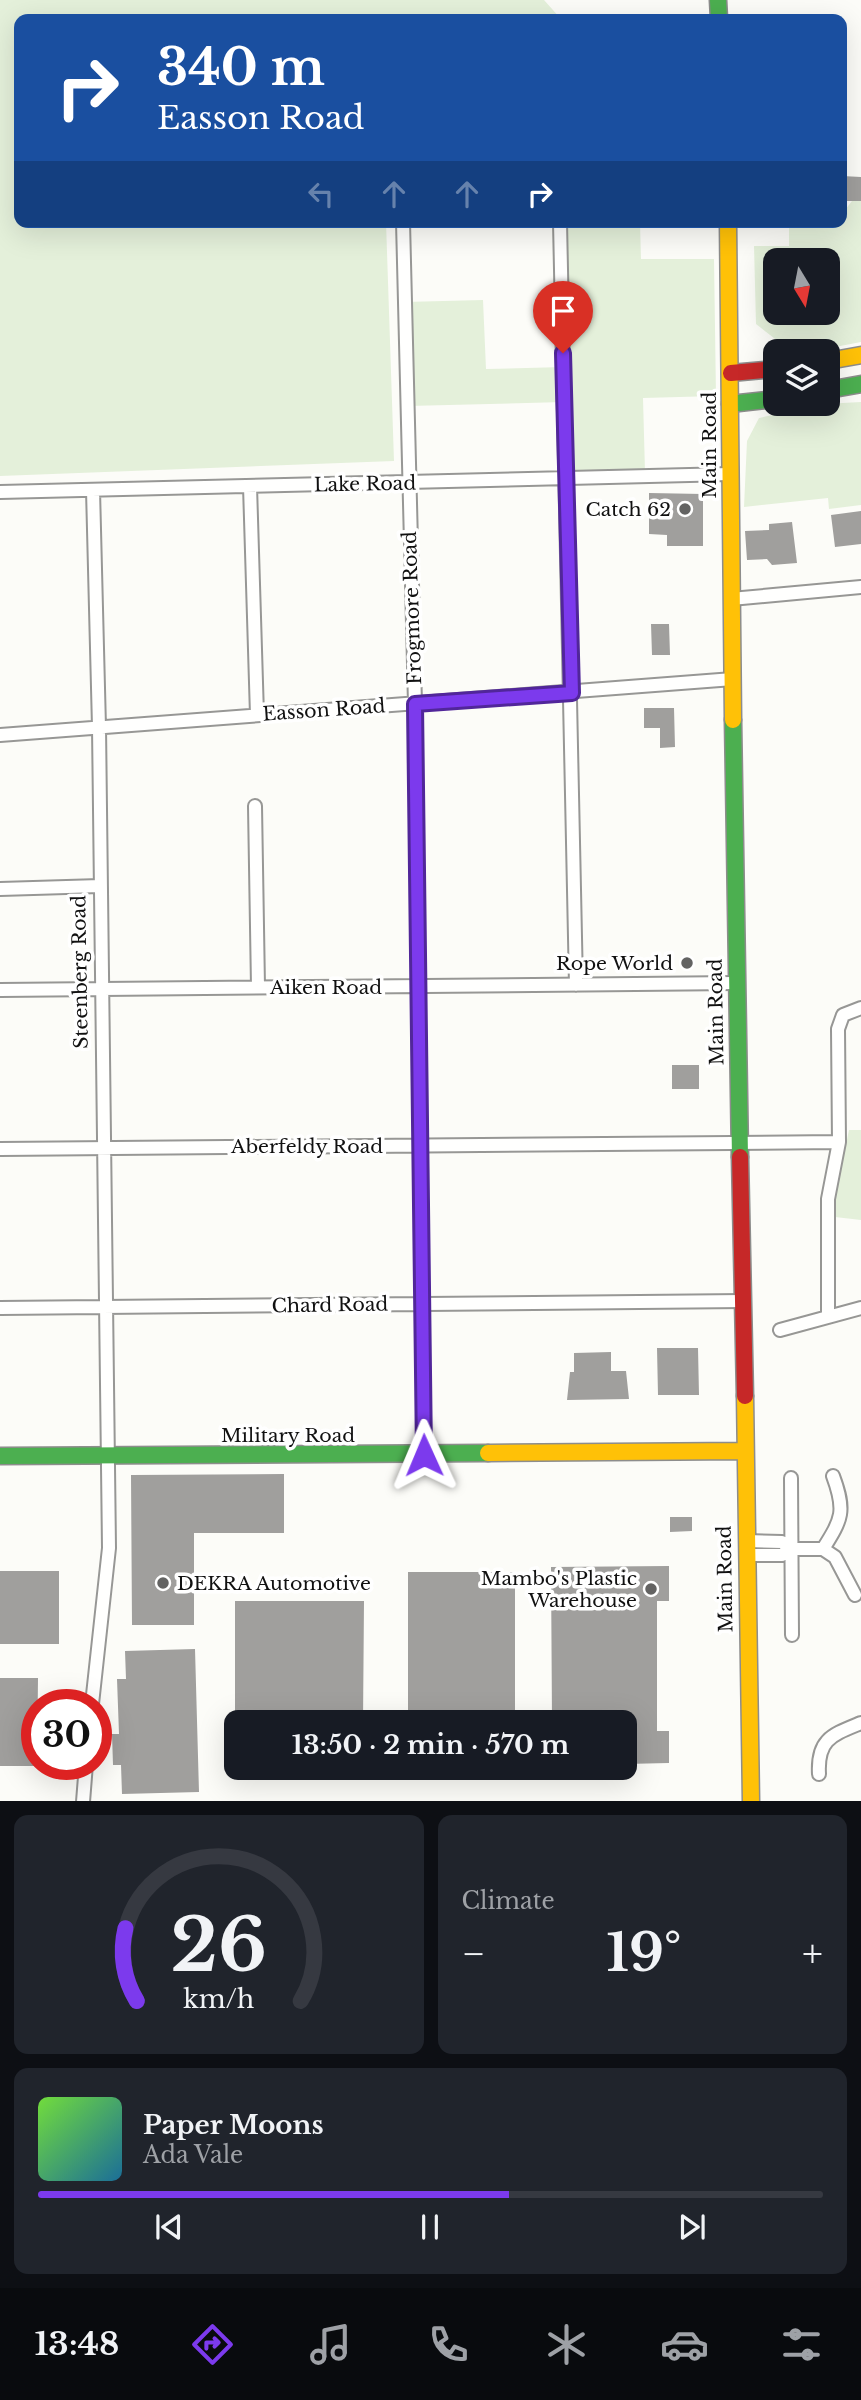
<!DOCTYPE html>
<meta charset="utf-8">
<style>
:root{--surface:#171b24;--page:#20242c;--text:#f1f3f6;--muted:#9ea1a6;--line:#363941;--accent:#7c3aed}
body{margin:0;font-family:"Libre Baskerville",serif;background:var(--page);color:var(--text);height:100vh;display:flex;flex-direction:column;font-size:26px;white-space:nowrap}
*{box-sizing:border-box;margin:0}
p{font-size:23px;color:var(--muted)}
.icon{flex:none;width:38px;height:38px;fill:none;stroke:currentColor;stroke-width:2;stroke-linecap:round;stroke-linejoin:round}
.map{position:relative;height:1801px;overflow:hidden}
.side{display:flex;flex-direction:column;gap:14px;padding:14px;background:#0d0f14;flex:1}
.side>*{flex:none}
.top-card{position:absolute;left:14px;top:14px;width:833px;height:214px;border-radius:14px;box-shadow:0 7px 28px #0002;background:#1a4fa0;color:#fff;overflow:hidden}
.needle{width:46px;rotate:170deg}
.buttons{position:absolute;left:763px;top:248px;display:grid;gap:14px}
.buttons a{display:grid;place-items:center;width:77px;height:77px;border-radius:14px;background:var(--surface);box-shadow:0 7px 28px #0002;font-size:35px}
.speed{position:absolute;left:21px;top:1689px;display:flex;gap:14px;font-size:35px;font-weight:700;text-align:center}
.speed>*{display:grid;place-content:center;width:91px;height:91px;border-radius:50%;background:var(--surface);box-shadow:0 7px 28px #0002;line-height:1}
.speed .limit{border:10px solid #d22;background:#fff;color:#111}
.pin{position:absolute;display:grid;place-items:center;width:60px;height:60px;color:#fff;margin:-72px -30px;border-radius:50% 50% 50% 0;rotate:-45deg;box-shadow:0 0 7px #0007}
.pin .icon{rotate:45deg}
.me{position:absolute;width:77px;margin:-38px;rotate:359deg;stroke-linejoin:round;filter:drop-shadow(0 0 5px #0008)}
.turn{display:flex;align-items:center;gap:24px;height:147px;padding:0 28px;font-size:32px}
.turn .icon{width:91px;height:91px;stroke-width:2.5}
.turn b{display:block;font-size:49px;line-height:60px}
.lanes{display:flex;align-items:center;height:66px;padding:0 28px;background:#0003;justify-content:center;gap:35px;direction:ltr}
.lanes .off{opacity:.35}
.big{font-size:52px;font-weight:700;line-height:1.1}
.side .tile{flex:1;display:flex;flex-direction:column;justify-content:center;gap:10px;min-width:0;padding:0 24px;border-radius:14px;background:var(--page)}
.side .dial{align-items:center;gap:0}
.dial svg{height:182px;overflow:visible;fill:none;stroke:var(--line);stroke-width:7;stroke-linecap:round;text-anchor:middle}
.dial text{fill:var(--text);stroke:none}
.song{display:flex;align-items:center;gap:21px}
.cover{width:84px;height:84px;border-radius:10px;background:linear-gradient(135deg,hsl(100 70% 55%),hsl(200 70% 35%))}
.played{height:7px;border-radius:4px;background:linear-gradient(90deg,var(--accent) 60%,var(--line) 60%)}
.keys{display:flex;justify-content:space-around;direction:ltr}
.heat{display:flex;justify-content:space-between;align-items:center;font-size:38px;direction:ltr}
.side .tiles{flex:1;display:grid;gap:14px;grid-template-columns:1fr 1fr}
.tile:last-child{grid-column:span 2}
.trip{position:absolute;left:224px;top:1710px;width:413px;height:70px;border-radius:14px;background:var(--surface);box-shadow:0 7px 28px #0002;font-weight:700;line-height:70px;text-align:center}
.tabs{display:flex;height:112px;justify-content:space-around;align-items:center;background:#090b0e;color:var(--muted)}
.tabs .icon{width:49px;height:49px}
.tabs .active{color:var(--accent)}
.tabs b{font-size:32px;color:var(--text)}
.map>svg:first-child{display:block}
</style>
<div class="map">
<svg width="861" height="1802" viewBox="0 0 861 1802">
<rect width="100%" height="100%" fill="#fcfcf8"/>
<path fill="#e4f0da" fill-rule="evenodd" d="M 0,0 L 544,0 L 561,19 L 19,19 L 19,222 L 386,222 L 394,461 L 0,476 Z
M 852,201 L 861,201 L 861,342 L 809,352 L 780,352 L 779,342 L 756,324 L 754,246 L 789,246 L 789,222 L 842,222 L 842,214 ZM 775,261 L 828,261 L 828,313 L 775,313 Z
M 560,222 L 640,222 L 641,259 L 714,259 L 716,396 L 643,398 L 645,472 L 580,474 L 570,466 L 564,402 L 408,406 L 404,302 L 483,300 L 486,369 L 563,367 Z
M 861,402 L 861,505 L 829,509 L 828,498 L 744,507 L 747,441 L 759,418 L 824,404 Z
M 849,1130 L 861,1130 L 861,1220 L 835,1217 L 836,1192 Z"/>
<path fill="#a09f9d" d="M 842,176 L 861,177 L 861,201 L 842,201 Z
M 649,493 L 703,494 L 703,546 L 667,546 L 667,535 L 649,534 Z
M 861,511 L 861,544 L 835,547 L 831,515 Z
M 792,522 L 797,563 L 772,565 L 767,559 L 747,560 L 745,531 L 769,530 L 769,524 Z
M 651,624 L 669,624 L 670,655 L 652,655 Z
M 644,708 L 674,708 L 675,747 L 660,748 L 660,728 L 644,728 Z
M 672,1065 L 699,1065 L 699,1089 L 672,1089 Z
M 657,1348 L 698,1348 L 699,1395 L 658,1395 Z
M 611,1352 L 611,1371 L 626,1371 L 629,1399 L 567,1400 L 570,1372 L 574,1372 L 574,1353 Z
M 284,1474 L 284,1533 L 194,1533 L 194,1625 L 132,1625 L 131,1475 Z
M 670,1517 L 692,1517 L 692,1531 L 670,1532 Z
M 669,1566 L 669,1601 L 657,1601 L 657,1731 L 669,1731 L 669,1763 L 625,1764 L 625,1722 L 552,1722 L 551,1567 Z
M 0,1571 L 59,1571 L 59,1644 L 0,1644 Z
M 408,1572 L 515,1572 L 515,1722 L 408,1722 Z
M 235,1601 L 364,1601 L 363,1722 L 235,1722 Z
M 195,1649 L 199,1792 L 122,1794 L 121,1765 L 113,1765 L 112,1734 L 119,1734 L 117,1679 L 126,1679 L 125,1651 Z
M 0,1678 L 38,1678 L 37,1766 L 0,1766 Z"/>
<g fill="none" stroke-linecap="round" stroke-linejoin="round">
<g stroke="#979795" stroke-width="16">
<path id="street" d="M 403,222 L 415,704 L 424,1455
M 560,222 L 576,985
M 250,486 L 257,715
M 0,492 L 730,474
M 731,599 L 861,587
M 0,735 L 733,679
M 255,806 L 258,987
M 0,889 L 100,886
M 0,990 L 737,983
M 0,1149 L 839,1142
M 0,1308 L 744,1301
M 828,1317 L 828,1199 L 839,1142 L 838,1029 L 843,1015 L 861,1008
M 780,1330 L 861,1308
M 791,1478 L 792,1635
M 746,1541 L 782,1542 L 790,1549
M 823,1549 L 835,1557 L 855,1595
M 746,1555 L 782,1555 L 790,1549 L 823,1549 C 842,1519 846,1511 833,1476
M 92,1704 L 109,1548 L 99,727 L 93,490
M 819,1774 C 817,1739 832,1735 861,1723
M 83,1802 L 86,1764"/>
</g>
<g stroke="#8d8d8c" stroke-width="19">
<path id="fast" d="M 718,0 L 719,19
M 828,390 L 861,384
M 730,404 L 775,399
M 733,720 L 740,1157
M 0,1456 L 488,1453"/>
</g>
<g stroke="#8d8d8c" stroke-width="19">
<path id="slow" d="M 728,222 L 733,720
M 828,361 L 861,355
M 745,1396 L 751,1802
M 488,1453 L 744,1451"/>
</g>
<g stroke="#8d8d8c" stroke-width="19">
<path id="jam" d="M 731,373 L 775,369
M 740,1157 L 745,1396"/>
</g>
<use href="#street" stroke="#fffffe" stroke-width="12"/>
<use href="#fast" stroke="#4caf50" stroke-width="16"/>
<use href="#slow" stroke="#ffc107" stroke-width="16"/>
<use href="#jam" stroke="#c62828" stroke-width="16"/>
</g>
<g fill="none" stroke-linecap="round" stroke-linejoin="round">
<g stroke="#51269a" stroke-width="18">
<path id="route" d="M 424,1455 L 415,704 L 572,693 L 563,353"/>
</g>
<use href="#route" stroke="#7c3aed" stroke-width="12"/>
</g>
<g fill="#636362" stroke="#fff" stroke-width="2.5">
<circle cx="685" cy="509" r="7"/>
<circle cx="687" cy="963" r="7"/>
<circle cx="163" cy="1583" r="7"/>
<circle cx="651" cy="1589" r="7"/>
</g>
<g text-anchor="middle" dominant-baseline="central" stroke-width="7" stroke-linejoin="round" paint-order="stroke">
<g font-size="19" fill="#111" stroke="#fff">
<text transform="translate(709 445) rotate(-90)">Main Road</text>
<text transform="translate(365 484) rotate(-1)">Lake Road</text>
<text transform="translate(412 608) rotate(-92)">Frogmore Road</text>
<text transform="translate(324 710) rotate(-4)">Easson Road</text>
<text transform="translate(80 972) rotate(-91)">Steenberg Road</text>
<text x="326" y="987">Aiken Road</text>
<text transform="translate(716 1012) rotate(-91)">Main Road</text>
<text x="307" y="1146">Aberfeldy Road</text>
<text transform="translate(330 1305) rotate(-1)">Chard Road</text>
<text x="288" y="1435">Military Road</text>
<text transform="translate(725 1579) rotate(-91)">Main Road</text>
</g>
<g font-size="19" fill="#111" stroke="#fff" text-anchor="end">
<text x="671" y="509">Catch 62</text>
<text x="673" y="963">Rope World</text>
<text x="637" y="1578">Mambo's Plastic<tspan x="637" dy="22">Warehouse</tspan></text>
<text x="177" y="1583" text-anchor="start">DEKRA Automotive</text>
</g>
</g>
</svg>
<div class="buttons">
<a><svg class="needle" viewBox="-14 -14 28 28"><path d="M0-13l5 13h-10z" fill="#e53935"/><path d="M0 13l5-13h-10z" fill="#9ea1a6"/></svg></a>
<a><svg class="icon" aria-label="layers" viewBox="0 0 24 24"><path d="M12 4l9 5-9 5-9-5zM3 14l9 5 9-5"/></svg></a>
</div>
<div class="speed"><div class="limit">30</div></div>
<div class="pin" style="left:563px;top:353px;background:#d93025"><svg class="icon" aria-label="arrive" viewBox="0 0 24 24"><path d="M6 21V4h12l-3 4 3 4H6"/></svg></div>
<svg class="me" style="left:424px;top:1455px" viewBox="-20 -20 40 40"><path d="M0-17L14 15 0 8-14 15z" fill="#7c3aed" stroke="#fff" stroke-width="4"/></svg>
<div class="trip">13:50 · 2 min · 570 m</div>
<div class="top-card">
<div class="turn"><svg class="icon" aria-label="right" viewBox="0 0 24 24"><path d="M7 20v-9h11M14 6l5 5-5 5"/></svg><div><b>340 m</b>Easson Road</div></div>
<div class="lanes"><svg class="icon off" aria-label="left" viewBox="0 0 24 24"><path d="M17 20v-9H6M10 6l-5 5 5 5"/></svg><svg class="icon off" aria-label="ahead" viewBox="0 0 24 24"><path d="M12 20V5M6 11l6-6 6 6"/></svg><svg class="icon off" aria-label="ahead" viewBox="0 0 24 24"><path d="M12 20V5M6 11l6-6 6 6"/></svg><svg class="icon" aria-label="right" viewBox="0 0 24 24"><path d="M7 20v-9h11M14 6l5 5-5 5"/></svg></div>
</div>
</div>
<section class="side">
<div class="tiles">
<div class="tile dial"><svg viewBox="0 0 100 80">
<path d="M14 69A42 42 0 1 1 86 69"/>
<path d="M14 69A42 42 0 0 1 9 37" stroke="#7c3aed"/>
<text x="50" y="56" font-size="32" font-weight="700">26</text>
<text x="50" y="72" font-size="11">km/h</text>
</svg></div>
<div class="tile"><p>Climate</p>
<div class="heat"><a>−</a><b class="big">19°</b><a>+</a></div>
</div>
<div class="tile">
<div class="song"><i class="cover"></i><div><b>Paper Moons</b><p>Ada Vale</p></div></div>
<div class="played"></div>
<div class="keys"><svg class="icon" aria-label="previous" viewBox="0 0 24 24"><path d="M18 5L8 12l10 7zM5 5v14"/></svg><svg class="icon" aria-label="pause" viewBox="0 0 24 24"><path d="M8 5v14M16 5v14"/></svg><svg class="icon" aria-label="next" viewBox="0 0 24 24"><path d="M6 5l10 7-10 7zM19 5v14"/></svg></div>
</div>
</div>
</section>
<nav class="tabs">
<b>13:48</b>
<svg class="icon active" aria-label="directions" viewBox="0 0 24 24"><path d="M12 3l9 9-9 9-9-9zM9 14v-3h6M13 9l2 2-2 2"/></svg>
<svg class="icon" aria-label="music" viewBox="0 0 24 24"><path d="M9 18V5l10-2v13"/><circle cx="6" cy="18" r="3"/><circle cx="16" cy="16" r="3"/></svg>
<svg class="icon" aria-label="phone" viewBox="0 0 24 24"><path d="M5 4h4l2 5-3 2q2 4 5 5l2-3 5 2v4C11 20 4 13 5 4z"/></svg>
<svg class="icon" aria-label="climate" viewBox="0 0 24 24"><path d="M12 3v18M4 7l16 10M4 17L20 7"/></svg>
<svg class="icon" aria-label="car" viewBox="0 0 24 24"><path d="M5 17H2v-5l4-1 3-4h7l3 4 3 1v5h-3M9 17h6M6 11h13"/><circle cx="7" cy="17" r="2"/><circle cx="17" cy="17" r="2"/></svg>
<svg class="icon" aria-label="filters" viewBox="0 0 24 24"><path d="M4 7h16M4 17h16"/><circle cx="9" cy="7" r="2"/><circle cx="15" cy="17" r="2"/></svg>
</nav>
